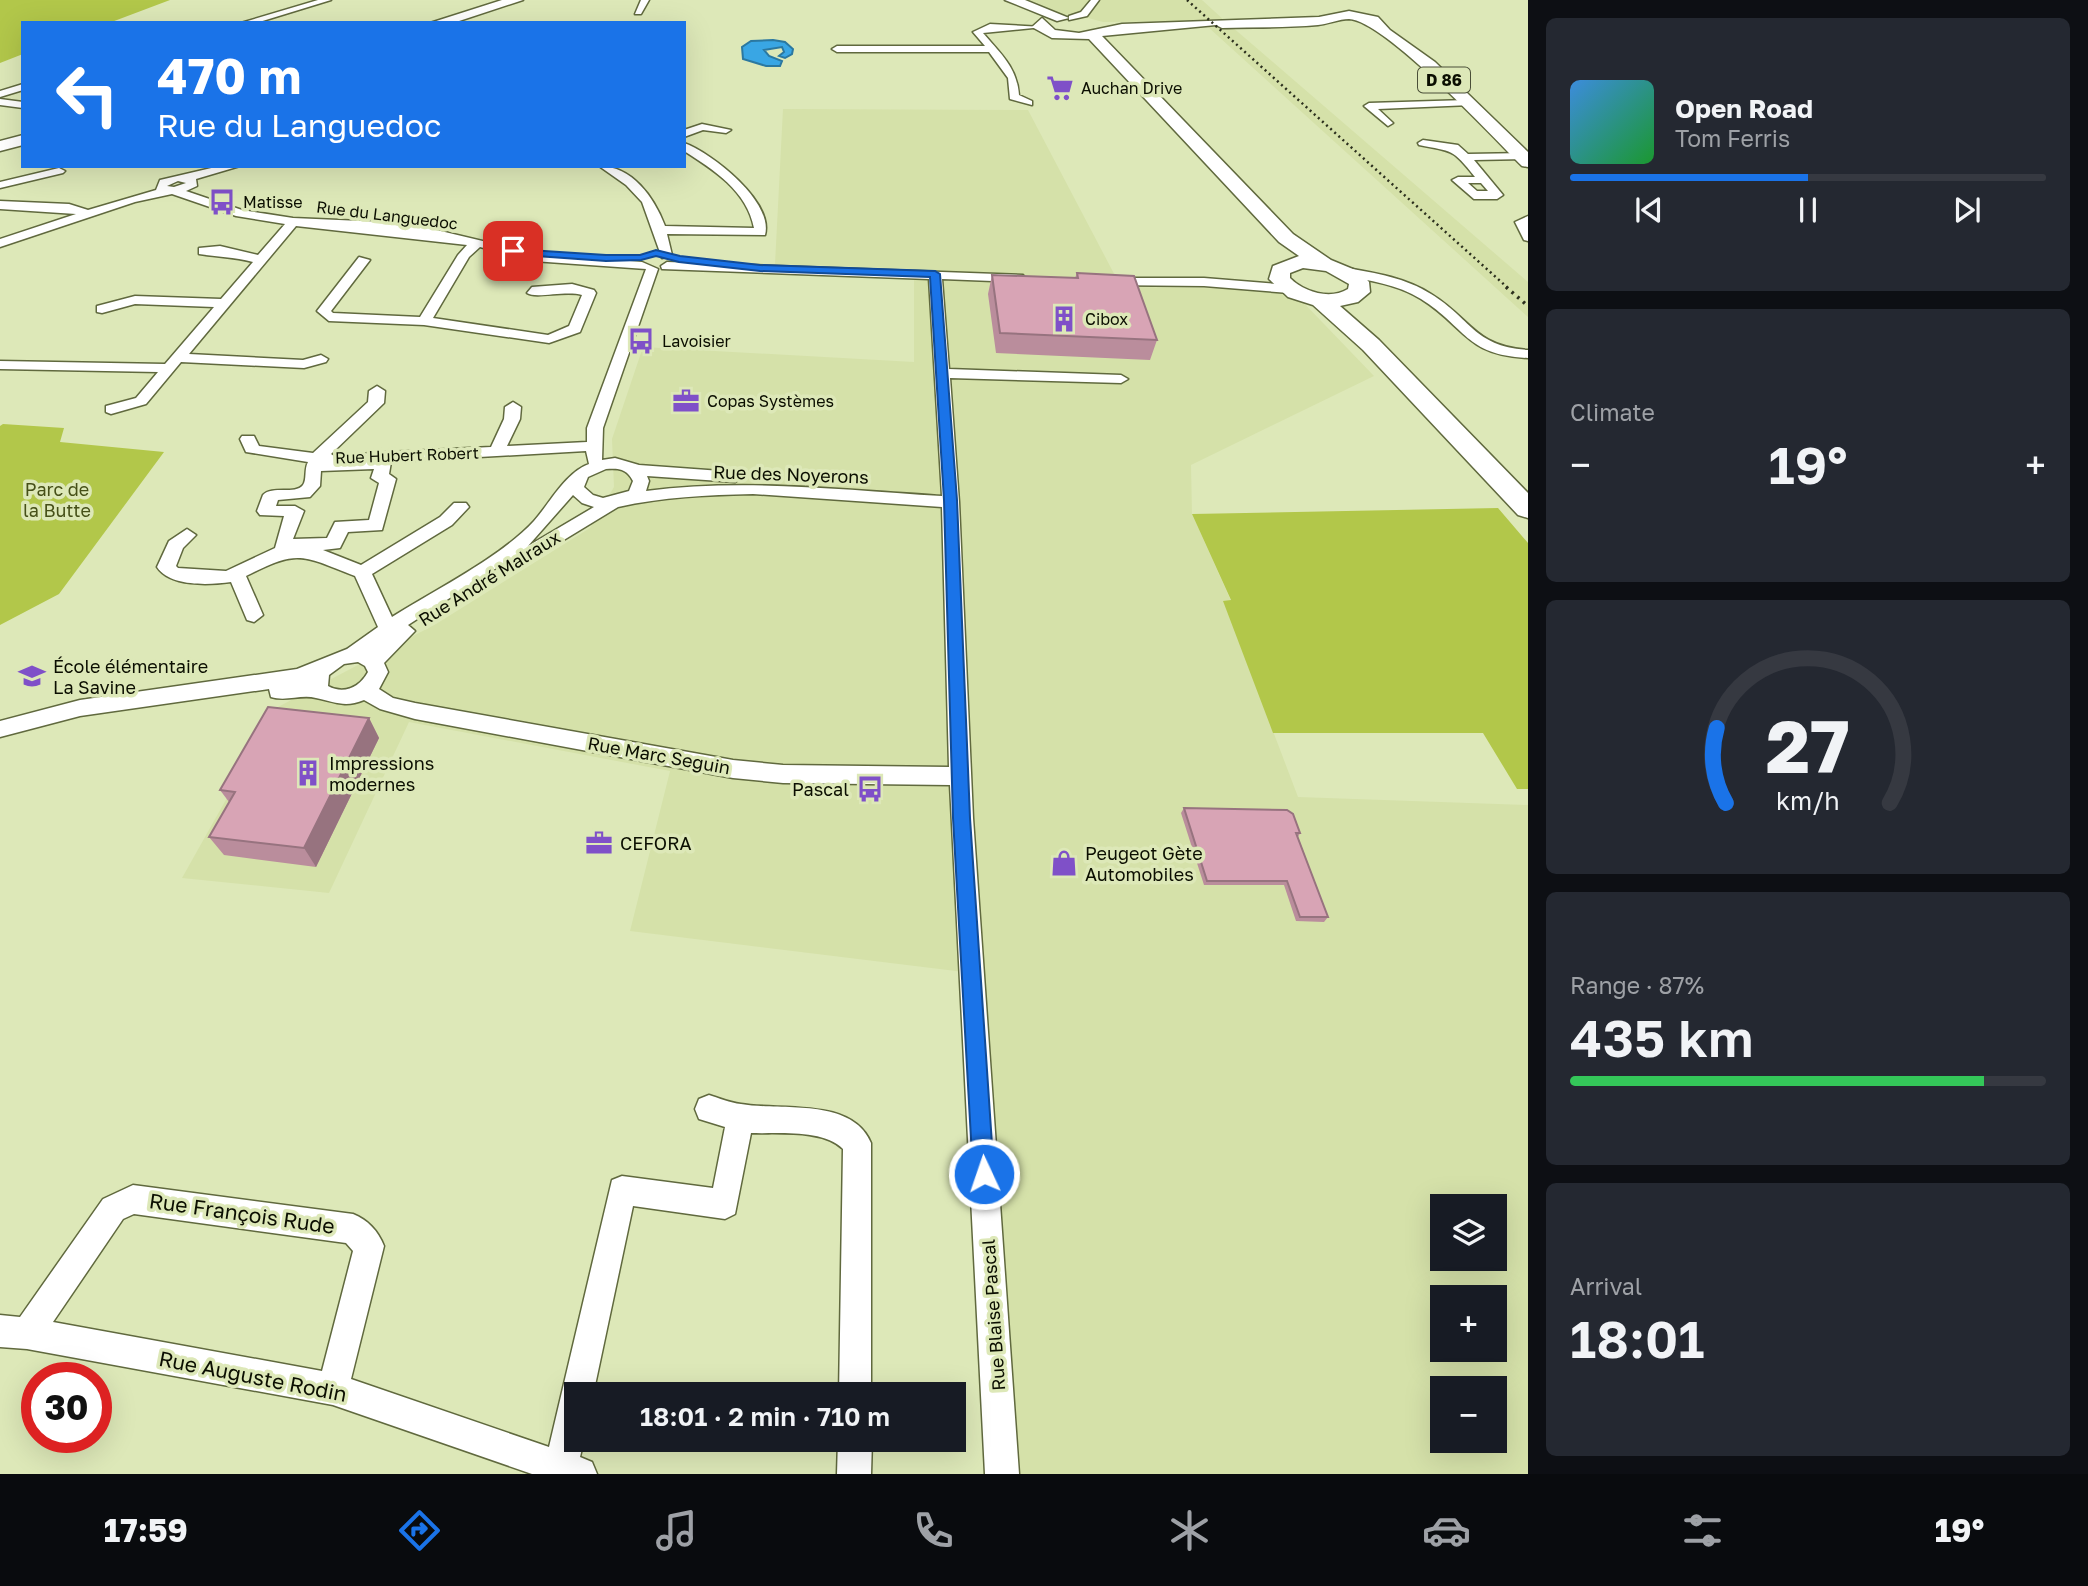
<!DOCTYPE html>
<meta charset="utf-8">
<style>
:root{--surface:#171b24;--page:#242831;--text:#f1f3f6;--muted:#9ea1a6;--line:#363941;--accent:#1a73e8}
body{margin:0;font-family:"Golos Text",sans-serif;background:var(--page);color:var(--text);height:100vh;display:flex;flex-direction:column;font-size:26px;white-space:nowrap}
*{box-sizing:border-box;margin:0}
p{font-size:23px;color:var(--muted)}
.icon{flex:none;width:38px;height:38px;fill:none;stroke:currentColor;stroke-width:2;stroke-linecap:round;stroke-linejoin:round}
.map{position:relative;flex:1;overflow:hidden}
.details{display:flex;flex-direction:column;gap:18px;padding:18px;background:#0d0f14;width:560px}
.details>*{flex:none}
.banner{position:absolute;left:21px;top:21px;width:665px;height:147px;border-radius:0px;box-shadow:0 7px 28px #0002;background:#1a73e8;color:#fff;overflow:hidden}
.controls{position:absolute;left:1430px;top:1194px;display:grid;gap:14px}
.controls a{display:grid;place-items:center;width:77px;height:77px;border-radius:0px;background:var(--surface);box-shadow:0 7px 28px #0002;font-size:35px}
.speed{position:absolute;left:21px;top:1362px;display:flex;gap:14px;font-size:35px;font-weight:700;text-align:center}
.speed>*{display:grid;place-content:center;width:91px;height:91px;border-radius:50%;background:var(--surface);box-shadow:0 7px 28px #0002;line-height:1}
.speed .limit{border:10px solid #d22;background:#fff;color:#111}
.pin{position:absolute;display:grid;place-items:center;width:60px;height:60px;color:#fff;margin:-30px;border-radius:14px;box-shadow:0 4px 10px #0006}
.me{position:absolute;width:77px;margin:-38px;rotate:357deg;stroke-linejoin:round;filter:drop-shadow(0 0 5px #0008)}
.turn{display:flex;align-items:center;gap:24px;height:147px;padding:0 21px;font-size:32px}
.turn .icon{width:91px;height:91px;stroke-width:2.5}
.turn b{display:block;font-size:49px;line-height:60px}
.big{font-size:52px;font-weight:600;line-height:1.1}
.details .tile{flex:1;display:flex;flex-direction:column;justify-content:center;gap:10px;min-width:0;padding:0 24px;border-radius:10px;background:var(--page)}
.details .dial{align-items:center;gap:0}
.dial svg{height:182px;overflow:visible;fill:none;stroke:var(--line);stroke-width:7;stroke-linecap:round;text-anchor:middle}
.dial text{fill:var(--text);stroke:none}
.song{display:flex;align-items:center;gap:21px}
.cover{width:84px;height:84px;border-radius:10px;background:linear-gradient(135deg,hsl(210 70% 55%),hsl(130 70% 35%))}
.played{height:7px;border-radius:4px;background:linear-gradient(90deg,var(--accent) 50%,var(--line) 50%)}
.keys{display:flex;justify-content:space-around;direction:ltr}
.heat{display:flex;justify-content:space-between;align-items:center;font-size:38px;direction:ltr}
.charge{height:10px;border-radius:5px;background:linear-gradient(90deg,#34c759 87%,var(--line) 0)}
.trip{position:absolute;left:564px;top:1382px;width:402px;height:70px;border-radius:0px;background:var(--surface);box-shadow:0 7px 28px #0002;font-weight:600;line-height:70px;text-align:center}
.tab-bar{display:flex;height:112px;justify-content:space-around;align-items:center;background:#090b0e;color:var(--muted)}
.tab-bar .icon{width:49px;height:49px}
.tab-bar .on{color:var(--accent)}
.tab-bar b{font-size:32px;color:var(--text)}
main{display:flex;flex:1;min-height:0}
.map>svg:first-child{display:block}
</style>
<main>
<div class="map">
<svg width="1528" height="1474" viewBox="0 0 1528 1474">
<rect width="100%" height="100%" fill="#dde8b8"/>
<path fill="#d5e1a9" fill-rule="evenodd" d="M 1019,0 L 1202,0 L 1225,21 L 1103,22 L 1077,15 L 1053,14 Z
M 1231,26 L 1528,282 L 1528,317 L 1208,27 Z
M 783,109 L 1028,110 L 1121,287 L 1276,289 L 1299,298 L 1374,376 L 1191,465 L 1192,514 L 1231,601 L 1224,602 L 1298,797 L 1528,805 L 1528,1474 L 986,1474 L 964,972 L 630,931 L 670,771 L 409,722 L 329,893 L 182,878 L 278,707 L 436,624 L 590,528 L 614,487 L 612,439 L 643,347 L 914,362 L 914,269 L 775,264 ZM 1442,1206 L 1494,1206 L 1494,1258 L 1442,1258 ZM 1442,1297 L 1494,1297 L 1494,1349 L 1442,1349 ZM 1442,1388 L 1494,1388 L 1494,1440 L 1442,1440 Z"/>
<path fill="#b2c74a" d="M 0,0 L 170,0 L 109,23 L 23,23 L 23,54 L 0,63 Z
M 3,424 L 64,428 L 60,442 L 164,452 L 59,594 L 0,625 L 0,426 Z
M 1498,508 L 1528,543 L 1528,789 L 1517,789 L 1483,733 L 1273,733 L 1223,601 L 1231,600 L 1192,514 Z"/>
<path fill="#39a6e4" stroke="#2b78a0" stroke-width="2" d="M 773,40 L 785,42 L 793,49 L 792,54 L 785,58 L 779,56 L 784,52 L 782,47 L 764,50 L 769,56 L 782,61 L 780,66 L 766,66 L 743,59 L 742,47 L 751,41 Z"/>
<g fill="none" stroke-linecap="round" stroke-linejoin="round">
<g stroke="#60693e" stroke-width="3">
<path id="street" d="M 318,0 L 331,0 L 256,23 L 241,23 Z
M 641,0 L 649,0 L 641,14 L 635,14 Z
M 1091,0 L 1099,0 L 1087,16 L 1069,20 L 1069,16 L 1081,12 Z
M 990,24 L 1043,27 L 983,33 C 1000,53 1017,67 1019,95 L 1032,101 L 1032,105 L 1010,99 L 1008,78 L 989,52 L 837,52 L 832,49 L 837,46 L 985,46 L 973,32 Z
M 23,84 L 23,90 L 0,97 L 0,91 Z
M 0,99 L 23,102 L 23,108 L 0,105 Z
M 1467,100 L 1471,105 L 1378,109 L 1393,123 L 1388,126 L 1364,106 L 1369,103 Z
M 702,124 L 731,130 L 726,133 L 703,130 L 684,137 L 684,130 Z
M 1423,140 L 1458,145 L 1468,154 L 1528,153 L 1528,159 L 1474,160 L 1503,195 L 1497,199 L 1474,199 L 1452,180 L 1458,177 L 1475,177 C 1452,148 1453,152 1419,145 L 1418,143 ZM 1468,183 L 1481,183 L 1488,191 L 1477,191 Z
M 684,143 C 712,153 774,202 765,235 L 667,234 L 672,255 L 662,258 L 642,202 L 626,185 L 599,166 C 632,166 654,197 665,226 L 754,228 C 747,191 714,170 684,151 Z
M 220,166 L 240,166 L 196,179 L 197,186 L 186,191 L 242,210 L 293,218 L 407,223 L 533,253 L 642,262 L 658,269 L 603,428 L 602,460 L 615,458 L 639,465 L 735,472 L 743,477 L 735,482 L 647,476 L 649,481 L 646,491 C 744,478 843,490 942,496 L 929,279 L 662,269 L 661,266 L 667,262 L 1023,275 L 1025,278 L 1018,282 L 942,279 L 949,369 L 1121,375 L 1128,379 L 1121,383 L 950,378 L 959,502 L 973,818 L 1019,1474 L 985,1474 L 950,785 L 783,783 L 733,778 L 415,719 L 380,709 L 364,700 C 345,708 335,702 316,698 C 301,694 286,702 271,697 L 269,689 L 80,716 L 0,737 L 0,721 L 80,700 L 297,669 L 347,649 L 378,627 L 355,576 C 301,555 299,549 246,576 L 263,615 L 254,622 L 247,620 L 231,582 C 209,585 170,587 157,567 L 169,541 L 187,529 L 196,535 L 183,548 L 176,566 L 178,568 L 226,571 L 275,548 L 284,516 L 260,515 L 257,511 L 263,495 C 272,485 295,495 303,485 C 307,480 304,469 308,462 L 246,452 L 240,439 L 242,436 L 254,436 L 259,446 L 313,453 L 368,402 L 369,391 L 377,386 L 385,391 L 384,403 L 331,454 L 337,458 L 335,460 L 361,460 L 362,455 L 368,453 L 491,447 L 504,419 L 505,407 L 513,402 L 521,407 L 520,419 L 507,446 L 587,442 L 587,428 L 646,269 L 533,261 L 480,247 L 469,257 L 433,318 L 548,335 L 569,326 L 582,295 C 566,290 536,299 527,293 L 532,287 L 572,284 L 594,290 L 596,293 L 580,332 L 549,343 L 424,325 L 329,321 L 317,311 L 359,257 L 370,260 L 331,311 L 333,313 L 420,317 L 458,255 L 467,245 L 296,226 L 189,354 L 303,360 L 321,355 L 328,359 L 326,362 L 304,368 L 181,362 L 146,404 L 111,414 L 106,412 L 106,406 L 136,398 L 158,372 L 0,369 L 0,361 L 165,364 L 214,307 L 135,304 L 102,313 L 97,312 L 97,306 L 135,296 L 221,299 L 253,262 C 234,257 217,257 199,254 L 199,248 L 220,246 L 258,255 L 285,224 L 236,216 L 172,194 L 135,202 L 0,247 L 0,239 L 76,214 L 0,209 L 0,201 L 69,204 L 88,210 L 156,190 L 160,180 ZM 178,181 L 186,183 L 174,187 L 167,186 ZM 586,451 L 589,464 C 565,473 550,503 534,521 C 501,557 435,590 392,617 L 372,574 L 452,525 L 469,507 L 466,503 L 454,503 L 440,517 L 361,565 L 323,550 L 340,548 L 348,532 L 382,530 L 396,479 L 389,474 L 391,462 ZM 374,469 L 371,478 L 379,483 L 369,520 L 335,522 L 327,538 L 293,539 L 304,511 L 295,506 L 276,506 L 278,500 L 310,497 L 320,486 L 321,471 ZM 606,469 C 619,468 627,469 633,481 L 629,491 L 603,498 L 593,495 L 584,487 L 588,477 ZM 753,494 L 942,507 L 949,767 L 783,765 L 733,760 L 415,703 L 393,698 L 379,689 L 388,672 L 384,663 L 415,631 L 408,625 L 507,561 L 509,566 L 521,566 L 618,507 C 663,497 707,495 753,494 ZM 573,495 L 582,503 L 594,507 L 528,546 ZM 358,662 L 365,666 L 368,672 C 360,687 344,695 328,686 L 329,675 L 344,664 Z
M 59,168 L 65,171 L 63,173 L 0,188 L 0,182 Z
M 1528,216 L 1528,241 L 1524,240 L 1515,222 Z
M 1347,268 C 1376,273 1406,278 1431,294 C 1472,319 1473,346 1528,350 L 1528,358 C 1465,355 1467,328 1421,299 C 1397,284 1370,281 1342,275 L 1340,272 Z
M 1109,278 L 1204,278 L 1289,285 L 1296,289 L 1289,293 L 1204,286 L 1104,285 L 1104,279 Z
M 709,1095 C 719,1098 730,1103 741,1104 C 780,1111 852,1097 871,1143 L 871,1395 L 839,1395 L 843,1149 C 823,1129 778,1134 751,1133 L 735,1214 L 725,1219 L 633,1206 L 593,1395 L 576,1395 L 576,1440 L 584,1440 L 580,1457 L 592,1462 L 597,1474 L 532,1474 L 333,1405 L 27,1349 L 0,1347 L 0,1315 L 20,1317 L 103,1199 L 133,1185 L 353,1214 C 368,1220 378,1231 384,1246 L 351,1379 L 549,1447 L 612,1180 L 622,1176 L 713,1188 L 725,1127 L 699,1119 L 695,1109 L 699,1099 ZM 134,1214 L 346,1243 L 353,1251 L 322,1371 L 53,1322 L 123,1219 Z
M 838,1440 L 872,1440 L 871,1474 L 837,1474 Z"/>
</g>
<g stroke="#60693e" stroke-width="3">
<path id="primary" d="M 502,0 L 523,0 L 453,23 L 430,23 Z
M 1005,0 L 1025,0 L 1069,18 L 1057,21 Z
M 1349,11 L 1378,17 L 1390,30 L 1435,62 L 1528,152 L 1528,167 L 1522,166 C 1493,137 1384,20 1349,19 C 1339,19 1328,24 1318,25 C 1286,28 1254,27 1222,28 L 1216,25 L 1102,36 L 1293,234 L 1331,260 L 1360,272 L 1369,282 L 1370,292 L 1358,302 L 1340,306 L 1379,340 L 1528,493 L 1528,518 L 1518,515 L 1363,350 L 1313,305 L 1288,297 L 1269,279 L 1273,266 L 1299,256 L 1279,242 L 1089,39 L 1052,38 L 1032,27 L 1042,18 L 1055,30 L 1079,33 L 1122,24 L 1319,17 ZM 1303,268 L 1326,271 L 1349,284 L 1348,289 C 1330,300 1304,292 1290,278 L 1290,273 Z
M 23,135 L 23,145 L 0,151 L 0,141 Z"/>
</g>
<use href="#street" fill="#fff" fill-rule="evenodd"/>
<use href="#primary" fill="#fff" fill-rule="evenodd"/>
<path stroke="#2b2f1d" stroke-width="2.5" stroke-dasharray="2 3.5" stroke-linecap="butt" d="M 1187,0 L 1508,288"/>
<path stroke="#2b2f1d" stroke-width="3.5" stroke-dasharray="2.5 5" stroke-linecap="butt" d="M 1506,287 L 1528,306"/>
</g>
<path fill="#ba8d9c" d="M 1077,273 L 1157,340 L 1150,360 L 996,353 L 988,294 L 992,275 L 1075,278 Z
M 369,718 L 379,738 L 316,867 L 224,855 L 209,837 L 229,802 L 220,790 Z
M 1184,808 L 1300,833 L 1298,837 L 1328,917 L 1324,922 L 1296,921 L 1284,885 L 1204,885 L 1181,813 Z"/>
<path fill="#97737f" d="M 369,718 L 379,738 L 316,867 L 304,848 Z"/>
<path fill="#d8a4b5" stroke="#97737f" stroke-width="2" d="M 1077,273 L 1134,276 L 1157,340 L 1000,333 L 992,275 L 1078,278 Z
M 268,707 L 369,718 L 304,848 L 209,837 L 235,792 L 220,790 Z
M 1184,808 L 1287,810 L 1293,814 L 1300,833 L 1296,833 L 1328,917 L 1300,917 L 1287,881 L 1207,881 Z"/>
<path fill="#1a73e8" stroke="#114b97" stroke-width="2" d="M 513,249 L 606,255 L 640,255 L 656,250 L 680,256 L 760,265 L 935,271 L 940,274 L 957,500 L 970,818 L 994,1174 L 991,1181 L 984,1184 L 976,1181 L 973,1174 L 953,818 L 944,500 L 930,277 L 760,271 L 679,262 L 656,256 L 641,260 L 606,261 L 509,254 Z"/>
<defs>
<g id="supermarket-bare" transform="scale(2.1)"><path d="M-6-5.5h2.5l.6 2H6L4.5 2H-2.5L-4.4-4H-6ZM-1.5 3.2a1.3 1.3 0 1 0 .1 0ZM3 3.2a1.3 1.3 0 1 0 .1 0Z" fill="#7f50c8" stroke="#dde8b8" stroke-width="2.5" paint-order="stroke"/></g>
<g id="bus-bare" transform="scale(2.1)"><path d="M-5-6H5V4H4V6H2V4H-2V6H-4V4H-5ZM-3.5-4V0h7V-4ZM-3.5 1.2v1.5H-2V1.2ZM2 1.2v1.5H3.5V1.2Z" fill="#7f50c8" stroke="#dde8b8" stroke-width="2.5" paint-order="stroke"/></g>
<g id="building-bare" transform="scale(2.1)"><path d="M-4-6H4V6H1V3H-1V6H-4ZM-2.5-4.3h1.7v1.8h-1.7ZM.8-4.3h1.7v1.8H.8ZM-2.5-1h1.7V.8h-1.7ZM.8-1h1.7V.8H.8Z" fill="#7f50c8" stroke="#dde8b8" stroke-width="2.5" paint-order="stroke"/></g>
<g id="office-bare" transform="scale(2.1)"><path d="M-6-3h4V-5.5h4V-3h4V5H-6ZM-1-4.5V-3h2v-1.5ZM-6 0V1H6V0Z" fill="#7f50c8" stroke="#dde8b8" stroke-width="2.5" paint-order="stroke"/></g>
<g id="school-bare" transform="scale(2.1)"><path d="M0-5L7-2L0 1L-7-2ZM-4 1L0 2.5L4 1V4Q0 6-4 4Z" fill="#7f50c8" stroke="#dde8b8" stroke-width="2.5" paint-order="stroke"/></g>
<g id="shop-bare" transform="scale(2.1)"><path d="M-5-2.5h2.3a2.7 3.5 0 0 1 5.4 0H5L5.5 6h-11ZM-1.5-2.5h3a1.5 2.3 0 0 0-3 0Z" fill="#7f50c8" stroke="#dde8b8" stroke-width="2.5" paint-order="stroke"/></g>
</defs>
<g fill-rule="evenodd">
<use href="#supermarket-bare" x="1060" y="88"/>
<use href="#bus-bare" x="222" y="202"/>
<use href="#building-bare" x="1064" y="319"/>
<use href="#bus-bare" x="641" y="341"/>
<use href="#office-bare" x="686" y="401"/>
<use href="#school-bare" x="32" y="676"/>
<use href="#building-bare" x="308" y="773"/>
<use href="#bus-bare" x="870" y="789"/>
<use href="#office-bare" x="599" y="843"/>
<use href="#shop-bare" x="1064" y="863"/>
</g>
<g text-anchor="middle" dominant-baseline="central" stroke-width="7" stroke-linejoin="round" paint-order="stroke">
<rect fill="#dde8b8" stroke="#4a4f38" stroke-width="2" x="1418" y="67.5" width="52" height="25" rx="5"/>
<g font-size="16" font-weight="bold" fill="#0b0e01">
<text x="1444" y="80">D 86</text>
</g>
<g font-size="16" fill="#0b0e01" stroke="#dde8b8" text-anchor="start">
<text x="1081" y="88">Auchan Drive</text>
<text x="243" y="202">Matisse</text>
<text x="1085" y="319">Cibox</text>
<text x="662" y="341">Lavoisier</text>
<text x="707" y="401">Copas Systèmes</text>
</g>
<g font-size="16" fill="#0b0e01" stroke="#dde8b8">
<text transform="translate(387 215) rotate(7)">Rue du Languedoc</text>
<text transform="translate(407 455) rotate(-2)">Rue Hubert Robert</text>
</g>
<g font-size="18" fill="#0b0e01" stroke="#dde8b8">
<text transform="translate(791 474) rotate(2)">Rue des Noyerons</text>
<text transform="translate(489 578) rotate(-32)">Rue André Malraux</text>
<text transform="translate(659 755) rotate(10)">Rue Marc Seguin</text>
<text transform="translate(993 1315) rotate(-94)">Rue Blaise Pascal</text>
</g>
<g font-size="18" fill="#465018" stroke="#dde8b8">
<text x="57" y="489">Parc de<tspan x="57" dy="21">la Butte</tspan></text>
</g>
<g font-size="18" fill="#0b0e01" stroke="#dde8b8" text-anchor="start">
<text x="53" y="666">École élémentaire<tspan x="53" dy="21">La Savine</tspan></text>
<text x="329" y="763">Impressions<tspan x="329" dy="21">modernes</tspan></text>
<text x="849" y="789" text-anchor="end">Pascal</text>
<text x="620" y="843">CEFORA</text>
<text x="1085" y="853">Peugeot Gète<tspan x="1085" dy="21">Automobiles</tspan></text>
</g>
<g font-size="21" fill="#0b0e01" stroke="#dde8b8">
<text transform="translate(242 1213) rotate(8)">Rue François Rude</text>
<text transform="translate(253 1376) rotate(11)">Rue Auguste Rodin</text>
</g>
</g>
</svg>
<div class="controls">
<a><svg class="icon" aria-label="layers" viewBox="0 0 24 24"><path d="M12 4l9 5-9 5-9-5zM3 14l9 5 9-5"/></svg></a>
<a>+</a>
<a>−</a>
</div>
<div class="speed"><div class="limit">30</div></div>
<div class="pin" style="left:513px;top:251px;background:#d93025"><svg class="icon" aria-label="arrive" viewBox="0 0 24 24"><path d="M6 21V4h12l-3 4 3 4H6"/></svg></div>
<svg class="me" style="left:984px;top:1174px" viewBox="-20 -20 40 40"><circle r="17" fill="#1a73e8" stroke="#fff" stroke-width="3"/><path d="M0-11L8 9 0 5-8 9z" fill="#fff"/></svg>
<div class="trip">18:01 · 2 min · 710 m</div>
<div class="banner">
<div class="turn"><svg class="icon" aria-label="left" viewBox="0 0 24 24"><path d="M17 20v-9H6M10 6l-5 5 5 5"/></svg><div><b>470 m</b>Rue du Languedoc</div></div>
</div>
</div>
<section class="details">
<div class="tile">
<div class="song"><i class="cover"></i><div><b>Open Road</b><p>Tom Ferris</p></div></div>
<div class="played"></div>
<div class="keys"><svg class="icon" aria-label="previous" viewBox="0 0 24 24"><path d="M18 5L8 12l10 7zM5 5v14"/></svg><svg class="icon" aria-label="pause" viewBox="0 0 24 24"><path d="M8 5v14M16 5v14"/></svg><svg class="icon" aria-label="next" viewBox="0 0 24 24"><path d="M6 5l10 7-10 7zM19 5v14"/></svg></div>
</div>
<div class="tile"><p>Climate</p>
<div class="heat"><a>−</a><b class="big">19°</b><a>+</a></div>
</div>
<div class="tile dial"><svg viewBox="0 0 100 80">
<path d="M14 69A42 42 0 1 1 86 69"/>
<path d="M14 69A42 42 0 0 1 10 36" stroke="#1a73e8"/>
<text x="50" y="56" font-size="32" font-weight="700">27</text>
<text x="50" y="72" font-size="11">km/h</text>
</svg></div>
<div class="tile"><p>Range · 87%</p><b class="big">435 km</b><div class="charge"></div></div>
<div class="tile"><p>Arrival</p><b class="big">18:01</b></div>
</section>
</main>
<nav class="tab-bar">
<b>17:59</b>
<svg class="icon on" aria-label="directions" viewBox="0 0 24 24"><path d="M12 3l9 9-9 9-9-9zM9 14v-3h6M13 9l2 2-2 2"/></svg>
<svg class="icon" aria-label="music" viewBox="0 0 24 24"><path d="M9 18V5l10-2v13"/><circle cx="6" cy="18" r="3"/><circle cx="16" cy="16" r="3"/></svg>
<svg class="icon" aria-label="phone" viewBox="0 0 24 24"><path d="M5 4h4l2 5-3 2q2 4 5 5l2-3 5 2v4C11 20 4 13 5 4z"/></svg>
<svg class="icon" aria-label="climate" viewBox="0 0 24 24"><path d="M12 3v18M4 7l16 10M4 17L20 7"/></svg>
<svg class="icon" aria-label="car" viewBox="0 0 24 24"><path d="M5 17H2v-5l4-1 3-4h7l3 4 3 1v5h-3M9 17h6M6 11h13"/><circle cx="7" cy="17" r="2"/><circle cx="17" cy="17" r="2"/></svg>
<svg class="icon" aria-label="filters" viewBox="0 0 24 24"><path d="M4 7h16M4 17h16"/><circle cx="9" cy="7" r="2"/><circle cx="15" cy="17" r="2"/></svg>
<b>19°</b>
</nav>
